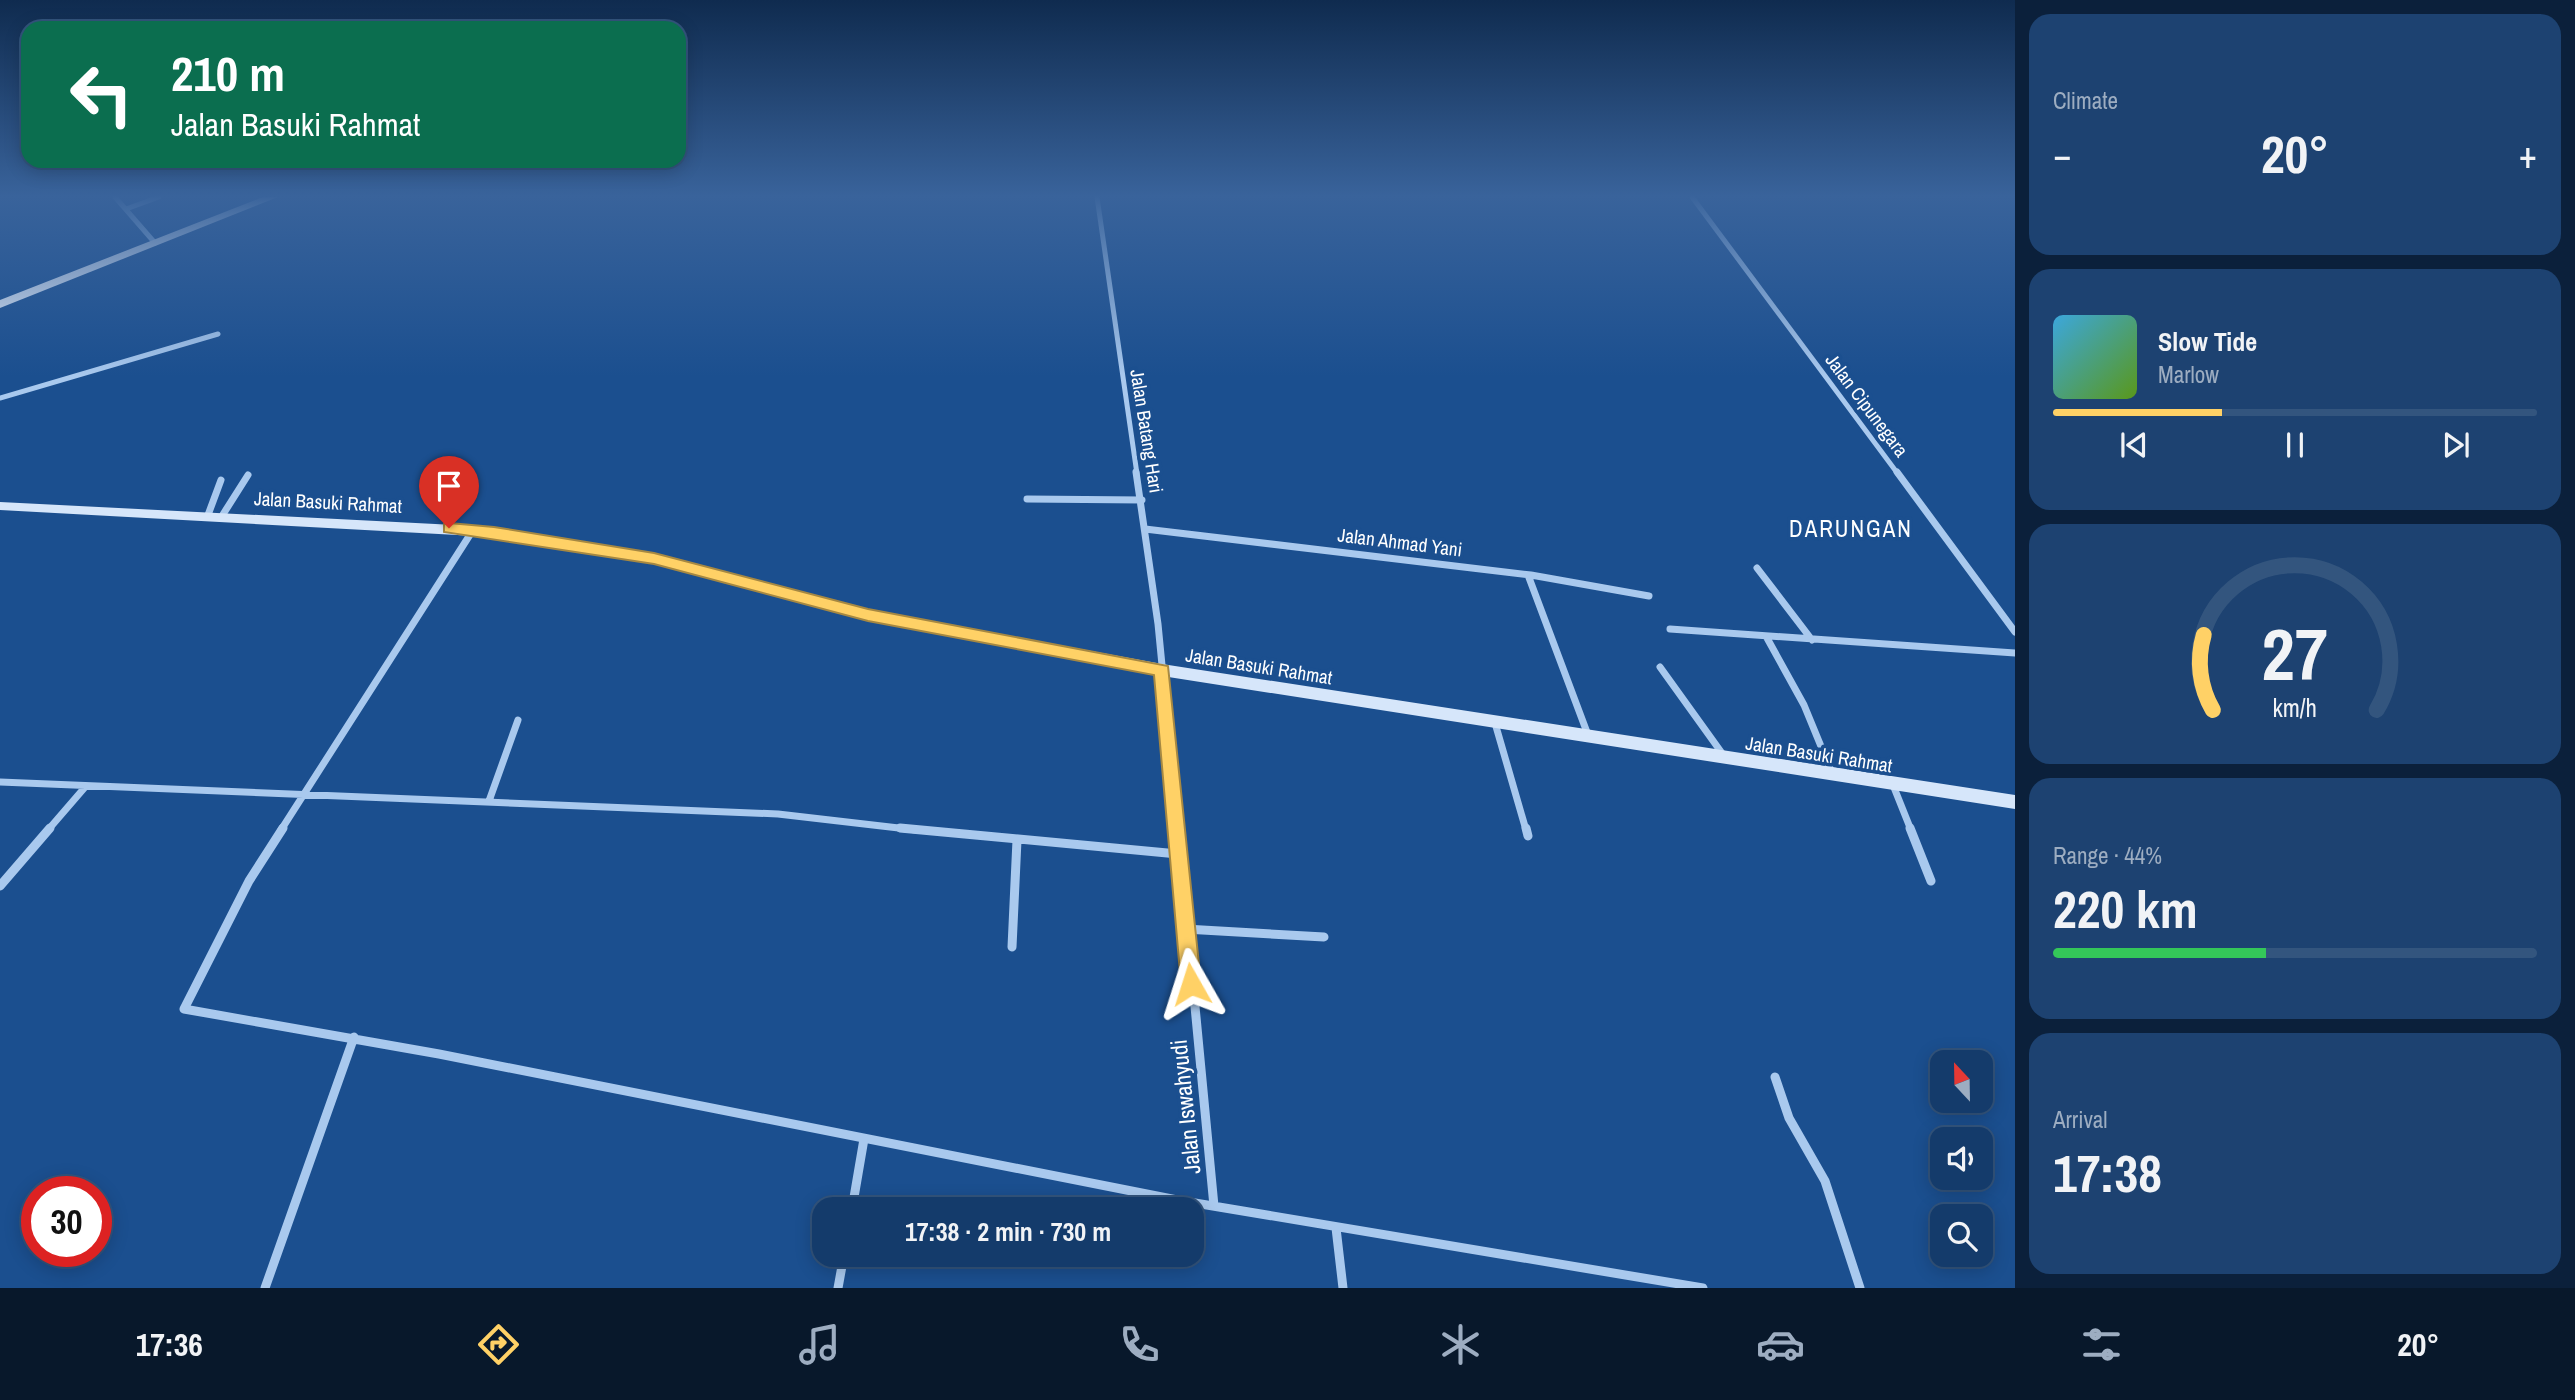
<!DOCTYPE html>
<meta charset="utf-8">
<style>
:root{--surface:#143b6b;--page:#1d4271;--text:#f1f3f6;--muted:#9dadc1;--line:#33557e;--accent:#ffd166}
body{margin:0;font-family:"Archivo Narrow",sans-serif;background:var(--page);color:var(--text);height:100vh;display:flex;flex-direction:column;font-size:26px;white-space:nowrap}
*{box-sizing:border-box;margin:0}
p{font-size:23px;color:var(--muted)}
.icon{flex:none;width:38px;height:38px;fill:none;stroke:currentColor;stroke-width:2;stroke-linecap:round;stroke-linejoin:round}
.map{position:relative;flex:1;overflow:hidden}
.details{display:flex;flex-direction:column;gap:14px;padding:14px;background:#0b203b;width:560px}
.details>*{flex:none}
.hud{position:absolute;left:21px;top:21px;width:665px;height:147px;border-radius:21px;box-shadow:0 4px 18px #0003,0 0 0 2px var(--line);background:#0b6e4f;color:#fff;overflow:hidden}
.needle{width:46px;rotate:338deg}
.fabs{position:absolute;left:1930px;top:1050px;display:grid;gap:14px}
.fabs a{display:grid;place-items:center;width:63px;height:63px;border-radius:14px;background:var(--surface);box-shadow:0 4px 18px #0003,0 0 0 2px var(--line);font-size:35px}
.speed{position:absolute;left:21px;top:1176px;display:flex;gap:14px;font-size:35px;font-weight:700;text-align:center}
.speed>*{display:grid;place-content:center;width:91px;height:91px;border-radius:50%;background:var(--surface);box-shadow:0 4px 18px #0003,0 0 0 2px var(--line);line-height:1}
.speed .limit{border:10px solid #d22;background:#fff;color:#111}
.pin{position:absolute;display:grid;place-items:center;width:60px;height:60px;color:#fff;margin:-72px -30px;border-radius:50% 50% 50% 0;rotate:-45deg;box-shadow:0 0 7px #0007}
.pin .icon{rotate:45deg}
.me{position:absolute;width:77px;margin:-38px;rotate:354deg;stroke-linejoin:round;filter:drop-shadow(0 0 5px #0008)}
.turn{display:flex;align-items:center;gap:24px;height:147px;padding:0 35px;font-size:32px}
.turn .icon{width:91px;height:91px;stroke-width:2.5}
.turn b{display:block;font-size:49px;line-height:60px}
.big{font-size:52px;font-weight:700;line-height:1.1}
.details .tile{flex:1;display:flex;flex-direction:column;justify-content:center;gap:10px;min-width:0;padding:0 24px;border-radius:21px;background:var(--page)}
.details .dial{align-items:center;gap:0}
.dial svg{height:182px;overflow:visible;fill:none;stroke:var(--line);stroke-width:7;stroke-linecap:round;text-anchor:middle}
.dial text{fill:var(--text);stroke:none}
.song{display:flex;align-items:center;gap:21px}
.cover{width:84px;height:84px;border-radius:10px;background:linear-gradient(135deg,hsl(200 70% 55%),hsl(90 70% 35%))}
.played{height:7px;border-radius:4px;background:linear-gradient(90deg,var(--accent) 35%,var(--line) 35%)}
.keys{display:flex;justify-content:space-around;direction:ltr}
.heat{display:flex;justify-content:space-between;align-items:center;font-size:38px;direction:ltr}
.charge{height:10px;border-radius:5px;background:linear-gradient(90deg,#34c759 44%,var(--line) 0)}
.trip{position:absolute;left:812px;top:1197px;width:392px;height:70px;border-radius:21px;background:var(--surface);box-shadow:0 4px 18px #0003,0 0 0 2px var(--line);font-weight:700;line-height:70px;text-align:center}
.tabs{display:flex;height:112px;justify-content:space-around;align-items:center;background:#08182b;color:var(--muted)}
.tabs .icon{width:49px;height:49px}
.tabs .on{color:var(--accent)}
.tabs b{font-size:32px;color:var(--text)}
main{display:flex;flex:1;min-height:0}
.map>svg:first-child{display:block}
</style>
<main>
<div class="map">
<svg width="2015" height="1288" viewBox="0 0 2015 1288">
<rect width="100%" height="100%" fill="#1b4f8f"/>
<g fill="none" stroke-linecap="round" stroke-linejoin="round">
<path stroke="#a9c9ee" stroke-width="5" d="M 115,197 L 155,243
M 1097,197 L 1137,474
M 1692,197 L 1898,474
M 126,209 L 159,197
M 0,398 L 218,334"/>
<path stroke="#a9c9ee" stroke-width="7" d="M 1136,472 L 1158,624 L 1178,830
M 1897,472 L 2015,632
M 1027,499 L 1142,500
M 208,515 L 221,480
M 222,516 L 248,475
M 1145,529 L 1531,575 L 1649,596
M 1757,568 L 1812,640
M 1528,575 L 1588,735
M 1670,629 L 2015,653
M 1767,638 L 1804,705 L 1832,773
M 1660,667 L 1724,756
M 1495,723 L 1526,830
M 0,782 L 778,814 L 916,830
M 1893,785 L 1911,830
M 489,801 L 518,720
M 48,830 L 86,786
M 281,830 L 473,530"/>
<path stroke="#a9c9ee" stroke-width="9" d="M 283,828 L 249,881 L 184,1009 L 439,1054 L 1177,1200 L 1703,1288
M 900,828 L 1178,854
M 1178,828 L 1214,1206
M 1526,828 L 1528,836
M 1910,828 L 1931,881
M 0,886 L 50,828
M 1185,929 L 1324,937
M 1012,947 L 1017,840
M 1775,1077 L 1789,1118 L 1825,1181 L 1860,1288
M 852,1209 L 864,1139
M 1336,1228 L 1343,1288
M 265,1288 L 354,1037
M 838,1288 L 844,1255"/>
<path fill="#d6e6fa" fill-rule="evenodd" d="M 0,502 L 494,527 L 654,553 L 868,610 L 1162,664 L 2015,795 L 2015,809 L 1162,676 L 868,620 L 654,563 L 494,537 L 0,510 Z"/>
<path fill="#f0f6ff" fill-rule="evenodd" d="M 263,197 L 278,197 L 0,308 L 0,300 Z"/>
</g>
<linearGradient id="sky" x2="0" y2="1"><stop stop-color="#0f2b4f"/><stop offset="0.52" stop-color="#39639b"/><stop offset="1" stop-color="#39639b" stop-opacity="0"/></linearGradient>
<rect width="2015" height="377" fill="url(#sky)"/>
<path fill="#ffd166" stroke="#a68842" stroke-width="2" d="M 449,523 L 494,527 L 654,553 L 868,609 L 1168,666 L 1201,984 L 1198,991 L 1191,994 L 1184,991 L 1181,984 L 1154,675 L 868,621 L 654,564 L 444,532 L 444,524 Z"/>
<g text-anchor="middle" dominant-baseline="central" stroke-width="7" stroke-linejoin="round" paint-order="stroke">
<g font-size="19" fill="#fff" stroke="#1b4f8f">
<text transform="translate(1867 405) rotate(53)">Jalan Cipunegara</text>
<text transform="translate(1147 431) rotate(81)">Jalan Batang Hari</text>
<text transform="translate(328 502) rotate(3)">Jalan Basuki Rahmat</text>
<text transform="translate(1400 542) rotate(7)">Jalan Ahmad Yani</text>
<text transform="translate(1259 666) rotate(9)">Jalan Basuki Rahmat</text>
<text transform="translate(1819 754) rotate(9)">Jalan Basuki Rahmat</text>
</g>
<g font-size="23" letter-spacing="2" fill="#fff" stroke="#1b4f8f">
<text x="1851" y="528">DARUNGAN</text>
</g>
<g font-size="23" fill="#fff" stroke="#1b4f8f">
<text transform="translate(1185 1107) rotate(-96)">Jalan Iswahyudi</text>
</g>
</g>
</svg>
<div class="fabs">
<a><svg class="needle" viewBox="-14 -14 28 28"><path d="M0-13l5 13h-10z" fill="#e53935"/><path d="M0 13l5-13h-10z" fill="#9dadc1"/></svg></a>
<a><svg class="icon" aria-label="sound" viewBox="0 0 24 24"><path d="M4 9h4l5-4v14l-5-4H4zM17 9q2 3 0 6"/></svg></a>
<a><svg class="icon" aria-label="search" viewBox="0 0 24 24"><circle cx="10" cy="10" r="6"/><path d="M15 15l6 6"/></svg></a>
</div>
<div class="speed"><div class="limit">30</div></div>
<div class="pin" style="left:449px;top:528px;background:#d93025"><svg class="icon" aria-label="arrive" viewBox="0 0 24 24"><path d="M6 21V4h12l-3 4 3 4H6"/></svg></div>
<svg class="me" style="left:1191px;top:984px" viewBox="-20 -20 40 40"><path d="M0-17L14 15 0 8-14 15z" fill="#ffd166" stroke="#fff" stroke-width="4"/></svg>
<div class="trip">17:38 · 2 min · 730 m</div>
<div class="hud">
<div class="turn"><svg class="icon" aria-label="left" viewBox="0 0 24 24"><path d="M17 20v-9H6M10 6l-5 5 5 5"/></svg><div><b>210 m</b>Jalan Basuki Rahmat</div></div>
</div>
</div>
<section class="details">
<div class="tile"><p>Climate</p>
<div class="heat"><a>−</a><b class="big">20°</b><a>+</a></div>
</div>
<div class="tile">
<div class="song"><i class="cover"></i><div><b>Slow Tide</b><p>Marlow</p></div></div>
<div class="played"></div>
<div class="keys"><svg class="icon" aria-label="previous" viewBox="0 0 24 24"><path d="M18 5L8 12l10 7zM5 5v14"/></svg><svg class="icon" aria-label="pause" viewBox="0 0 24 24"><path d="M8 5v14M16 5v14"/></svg><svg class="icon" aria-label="next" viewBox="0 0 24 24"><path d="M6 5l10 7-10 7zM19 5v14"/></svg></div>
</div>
<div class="tile dial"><svg viewBox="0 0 100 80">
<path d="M14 69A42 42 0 1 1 86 69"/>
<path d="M14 69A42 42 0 0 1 10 36" stroke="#ffd166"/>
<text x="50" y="56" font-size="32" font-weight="700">27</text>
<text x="50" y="72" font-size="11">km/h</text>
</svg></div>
<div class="tile"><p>Range · 44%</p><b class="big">220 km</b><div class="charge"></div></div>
<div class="tile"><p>Arrival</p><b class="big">17:38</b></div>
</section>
</main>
<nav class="tabs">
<b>17:36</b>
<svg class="icon on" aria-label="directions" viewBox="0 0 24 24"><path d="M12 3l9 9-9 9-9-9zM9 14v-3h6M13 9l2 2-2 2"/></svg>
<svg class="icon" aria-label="music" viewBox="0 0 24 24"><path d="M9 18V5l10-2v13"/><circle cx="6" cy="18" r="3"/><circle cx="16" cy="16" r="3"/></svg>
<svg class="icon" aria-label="phone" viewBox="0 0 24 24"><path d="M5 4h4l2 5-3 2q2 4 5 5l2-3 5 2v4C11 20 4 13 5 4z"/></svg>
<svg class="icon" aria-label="climate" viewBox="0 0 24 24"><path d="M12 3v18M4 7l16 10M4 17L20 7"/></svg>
<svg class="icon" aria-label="car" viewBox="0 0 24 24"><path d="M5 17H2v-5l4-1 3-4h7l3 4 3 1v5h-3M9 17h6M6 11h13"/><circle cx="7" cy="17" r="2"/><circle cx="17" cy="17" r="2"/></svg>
<svg class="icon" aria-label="filters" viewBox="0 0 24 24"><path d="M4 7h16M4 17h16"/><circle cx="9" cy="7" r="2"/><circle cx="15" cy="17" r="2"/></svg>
<b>20°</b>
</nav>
